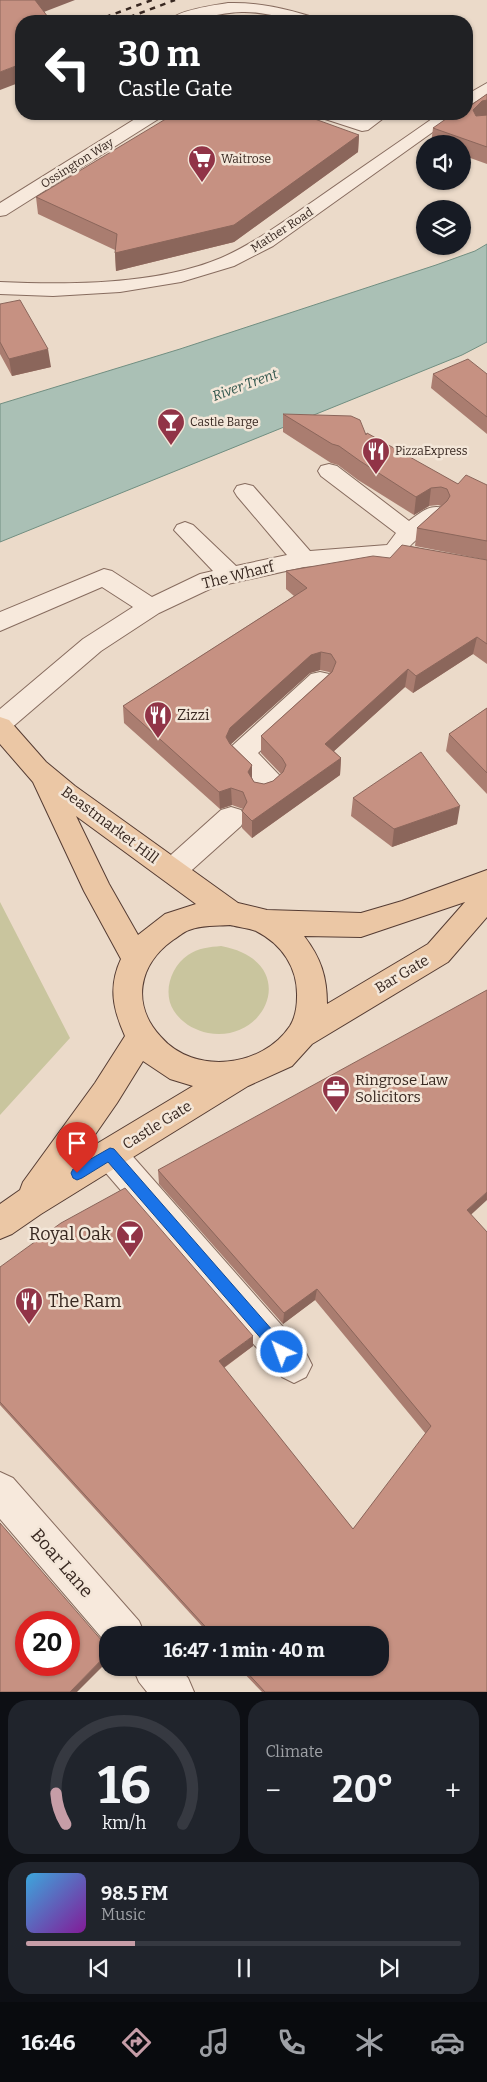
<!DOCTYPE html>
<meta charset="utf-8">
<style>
:root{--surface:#171b24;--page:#20242c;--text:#f1f3f6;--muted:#9ea1a6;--line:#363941;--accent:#c69da7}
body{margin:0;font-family:Bitter,serif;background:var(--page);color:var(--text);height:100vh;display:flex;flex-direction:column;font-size:19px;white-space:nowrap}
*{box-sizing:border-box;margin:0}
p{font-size:16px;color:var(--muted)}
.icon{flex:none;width:28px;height:28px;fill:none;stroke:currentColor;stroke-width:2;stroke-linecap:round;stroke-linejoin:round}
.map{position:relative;height:1692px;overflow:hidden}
.side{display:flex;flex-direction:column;gap:8px;padding:8px;background:#0d0f14;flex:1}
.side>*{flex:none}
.banner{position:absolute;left:15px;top:15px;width:458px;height:105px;border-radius:20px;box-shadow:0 1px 4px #0004;background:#202124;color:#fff;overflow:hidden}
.fabs{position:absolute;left:416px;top:135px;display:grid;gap:10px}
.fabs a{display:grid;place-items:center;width:55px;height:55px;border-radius:50%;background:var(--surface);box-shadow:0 1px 4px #0004;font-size:25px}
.speed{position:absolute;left:15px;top:1611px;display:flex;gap:10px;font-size:25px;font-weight:700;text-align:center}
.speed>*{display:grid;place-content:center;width:65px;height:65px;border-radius:50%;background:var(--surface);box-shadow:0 1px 4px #0004;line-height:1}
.speed .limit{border:8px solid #d22;background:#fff;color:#111}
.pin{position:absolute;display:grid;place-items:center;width:42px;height:42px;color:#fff;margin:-51px -21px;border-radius:50% 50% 50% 0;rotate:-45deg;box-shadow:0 0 5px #0007}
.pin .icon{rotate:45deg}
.me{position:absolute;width:55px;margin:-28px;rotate:318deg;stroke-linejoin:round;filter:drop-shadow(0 0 4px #0008)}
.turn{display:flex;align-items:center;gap:18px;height:105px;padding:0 20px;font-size:22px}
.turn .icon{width:65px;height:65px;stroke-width:2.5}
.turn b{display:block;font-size:35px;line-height:42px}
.big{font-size:38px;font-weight:700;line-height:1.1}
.side .card{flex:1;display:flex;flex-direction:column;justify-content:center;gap:8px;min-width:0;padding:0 18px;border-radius:20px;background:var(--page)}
.side .dial{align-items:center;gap:0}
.dial svg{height:130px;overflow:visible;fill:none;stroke:var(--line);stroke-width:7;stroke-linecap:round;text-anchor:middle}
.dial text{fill:var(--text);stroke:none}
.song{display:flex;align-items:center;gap:15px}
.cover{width:60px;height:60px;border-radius:8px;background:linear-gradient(135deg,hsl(200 70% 55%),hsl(290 70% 35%))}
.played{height:5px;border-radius:2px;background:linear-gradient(90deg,var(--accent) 25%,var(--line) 25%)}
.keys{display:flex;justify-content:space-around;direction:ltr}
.heat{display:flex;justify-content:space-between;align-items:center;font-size:28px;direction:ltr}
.side .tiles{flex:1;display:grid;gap:8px;grid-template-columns:1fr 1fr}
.card:last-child{grid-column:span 2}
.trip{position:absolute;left:99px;top:1626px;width:290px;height:50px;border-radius:20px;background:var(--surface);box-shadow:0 1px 4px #0004;font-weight:700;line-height:50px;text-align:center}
.dock{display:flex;height:80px;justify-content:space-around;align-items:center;background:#090b0e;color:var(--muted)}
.dock .icon{width:35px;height:35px}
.dock .selected{color:var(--accent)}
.dock b{font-size:22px;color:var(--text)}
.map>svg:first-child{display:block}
</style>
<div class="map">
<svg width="487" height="1692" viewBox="0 0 487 1692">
<rect width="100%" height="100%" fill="#ebdac9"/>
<path fill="#c9c59e" d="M 0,902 L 70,1038 L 0,1115 Z
M 221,946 C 302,961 268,1044 208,1033 C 194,1030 182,1023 174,1011 C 162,993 171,966 188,955 C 198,948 210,947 221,946 Z"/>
<path fill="#aac0b5" stroke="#718e81" d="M 487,244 L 487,342 L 462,355 L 0,542 L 0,404 L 180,349 L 436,265 L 475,251 Z"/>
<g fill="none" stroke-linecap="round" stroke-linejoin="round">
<g stroke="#876c5f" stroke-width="2">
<path id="minor" d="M 228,3 C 259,2 287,9 316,18 L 319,21 C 292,23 268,11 242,12 C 217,12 194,23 169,21 C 177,10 215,5 228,3 Z
M 487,83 L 487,95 L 466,107 L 466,95 Z
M 143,114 L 162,114 L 160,118 L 6,215 L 0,216 L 0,203 Z
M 320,114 L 343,114 L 360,120 L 370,114 L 389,114 L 368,130 L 362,131 L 322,118 Z
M 439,114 L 458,114 L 273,246 L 234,266 L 181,282 L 120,292 L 53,296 L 0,294 L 0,282 C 68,285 157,285 221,258 C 255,243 284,221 315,200 C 356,171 398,143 439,114 Z
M 329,464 L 337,466 L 409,521 C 420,513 429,504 443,508 L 446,513 C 438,527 420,534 409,547 L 487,562 L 487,578 L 393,560 L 304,567 L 214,587 L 159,613 L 101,651 L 9,730 L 0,733 L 0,709 L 83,639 L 133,607 L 102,587 L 0,631 L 0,612 L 104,569 L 112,571 L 152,597 L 200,574 L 213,571 L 174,530 L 177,525 L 185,522 L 193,525 L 236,566 L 287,555 L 237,496 L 234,491 L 237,486 L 245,484 L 253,486 L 310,551 L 387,545 L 396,533 L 321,476 L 318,471 L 321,466 Z
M 320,672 L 329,674 L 333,681 L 329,688 L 258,753 L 280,776 L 284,783 C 277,796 268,802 254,797 L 250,790 L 254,782 L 232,760 L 228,753 L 232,746 L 311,674 Z
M 231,807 L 241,810 L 245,818 L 241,826 L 183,878 L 173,881 L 163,878 L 159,870 L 163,862 L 221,810 Z
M 110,1139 L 121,1143 L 306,1353 L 312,1365 L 306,1377 L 294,1383 L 282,1377 L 99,1165 L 94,1154 L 99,1143 Z
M 0,1472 L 13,1478 L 139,1621 L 145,1635 L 108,1635 L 108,1645 L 0,1519 Z
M 133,1668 L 179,1668 L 188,1678 L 194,1692 L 147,1692 L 139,1682 Z"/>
</g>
<g stroke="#553c33" stroke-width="2">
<path id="major" d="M 0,717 L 9,720 L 46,762 L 75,786 L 238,903 L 267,910 L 361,913 L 402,901 L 487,870 L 487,917 L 448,962 L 312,1044 L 292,1066 L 248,1086 L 41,1214 L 12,1234 L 0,1239 L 0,1204 L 20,1190 L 23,1182 L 95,1083 L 125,1036 C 113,1009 108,987 121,959 L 84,891 L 33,782 L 0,744 ZM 76,816 L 196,904 L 165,914 L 138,935 L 109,884 ZM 465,902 L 428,944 L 327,1004 C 327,977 321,958 304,936 L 361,937 ZM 230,925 C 238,927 248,928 256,931 C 282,944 298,968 297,997 C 297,1007 295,1018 290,1026 C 262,1068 194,1075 161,1037 C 131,1005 138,965 173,940 C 178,937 183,932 189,930 C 201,925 217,926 230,925 ZM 143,1061 L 170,1079 L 193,1086 L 83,1152 L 117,1103 Z"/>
</g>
<use href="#minor" fill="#f7e9dc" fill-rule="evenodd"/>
<use href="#major" fill="#ebc7a5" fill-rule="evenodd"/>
<path stroke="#382821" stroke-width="2.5" stroke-dasharray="5.5 5.5" stroke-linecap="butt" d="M 95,21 L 152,0
M 119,21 L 175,0"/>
</g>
<path fill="#aa7d70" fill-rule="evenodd" d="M 487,94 L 487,164 L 462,155 L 462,144 L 431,144 L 433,128 L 470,106 Z
M 359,135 L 358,152 L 234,242 L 116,271 L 115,250 L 38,214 L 36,197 Z
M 0,304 L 51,367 L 12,376 L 0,354 Z
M 433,374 L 487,374 L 487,434 L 431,388 Z
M 283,414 L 366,435 L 458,484 L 487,485 L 487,560 L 415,546 L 417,528 L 441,506 L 438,505 L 429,506 L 414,515 L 358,480 L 338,465 L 331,463 L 283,432 Z
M 390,558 L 487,560 L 487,664 L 473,654 L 413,693 L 405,687 L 334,751 L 341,758 L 340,775 L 252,838 L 242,828 L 242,811 L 243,809 L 232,805 L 220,809 L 124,723 L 123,706 L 294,596 L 286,589 L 286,571 ZM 320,670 L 329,672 L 330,673 L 261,736 L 261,753 L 281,774 L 273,781 L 264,784 L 254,782 L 252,778 L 252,765 L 231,744 L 310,673 Z
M 487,708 L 487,794 L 446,751 L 449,734 Z
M 353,798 L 457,824 L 392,847 L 351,816 Z
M 158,1170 L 471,1214 L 487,1692 L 262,1692 L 239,1668 L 380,1668 L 380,1635 L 210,1635 L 0,1405 L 0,1267 L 253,1346 L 224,1368 L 353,1529 L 426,1434 L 315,1300 L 283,1324 L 159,1184 Z"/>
<path fill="#8b665b" d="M 34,0 L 75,0 L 36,15 Z
M 21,64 L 21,82 L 0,90 L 0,72 Z
M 487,100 L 487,116 L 471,126 L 473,110 L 482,101 Z
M 359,135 L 358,152 L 234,242 L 116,271 L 115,253 Z
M 48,349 L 51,367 L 12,376 L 9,359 Z
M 431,488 L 429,506 L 414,515 L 416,497 Z
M 477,637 L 473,654 L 413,693 L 416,676 Z
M 321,652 L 320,670 L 310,673 L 230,745 L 226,737 L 230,728 L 311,655 Z
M 408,669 L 405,687 L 323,761 L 325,744 Z
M 341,758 L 340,775 L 252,838 L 252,821 Z
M 252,765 L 252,782 L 248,772 Z
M 231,788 L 232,805 L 220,809 L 219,792 Z
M 460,806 L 457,824 L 392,847 L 394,829 Z
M 487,1192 L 487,1200 L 462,1223 L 467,1210 Z
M 317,1289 L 315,1300 L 283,1324 L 284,1313 Z
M 253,1336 L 253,1346 L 219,1371 L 219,1361 Z
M 108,1653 L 108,1661 L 77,1692 L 70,1692 Z"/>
<path fill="#c69182" stroke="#8b665b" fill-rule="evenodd" d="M 0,0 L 35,0 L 51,21 L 21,21 L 21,64 L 0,72 Z
M 487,94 L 487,100 L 482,101 L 473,110 L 476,116 L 487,115 L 487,147 L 433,128 L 453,114 L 466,114 L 466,105 L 470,106 Z
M 174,114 L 301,114 L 359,135 L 234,225 L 115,253 L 117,234 L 36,197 Z
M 20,300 L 48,349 L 9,359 L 0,342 L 0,304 Z
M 468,359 L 487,374 L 487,417 L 433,374 Z
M 283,414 L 351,416 L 360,420 L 366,435 L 367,433 L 458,484 L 466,475 L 487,485 L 487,541 L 417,528 L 447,501 L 450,496 L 447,489 L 441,487 L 431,488 L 416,497 L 360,461 L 339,446 L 332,444 Z
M 402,545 L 487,560 L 487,644 L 477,637 L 416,676 L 408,669 L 325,744 L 341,758 L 252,821 L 242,811 L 247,802 L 243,792 L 231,788 L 219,792 L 123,706 L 307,588 L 286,571 L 373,556 L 390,558 ZM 321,652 L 331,654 L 336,662 L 332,672 L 261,736 L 282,758 L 286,765 L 283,772 L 273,781 L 264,784 L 254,782 L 248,772 L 252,765 L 230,744 L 226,737 L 230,728 L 311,655 Z
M 487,708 L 487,773 L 449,734 Z
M 421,752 L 460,806 L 394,829 L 353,798 Z
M 487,990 L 487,1192 L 467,1210 L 487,1232 L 487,1692 L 265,1692 L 243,1668 L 380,1668 L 380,1635 L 213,1635 L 0,1402 L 0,1267 L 61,1223 L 125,1188 L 253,1336 L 219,1361 L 353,1529 L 431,1426 L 317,1289 L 284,1313 L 158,1170 Z
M 0,1523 L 103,1642 L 106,1642 L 108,1644 L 108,1653 L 70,1692 L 0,1692 ZM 26,1622 L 69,1622 L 69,1665 L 26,1665 Z"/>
<path fill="#1a73e8" stroke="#114b97" d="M 110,1148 L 114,1149 L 287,1347 L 289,1352 L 287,1357 L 282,1359 L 277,1357 L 108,1162 L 82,1178 L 77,1180 L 73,1178 L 71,1173 L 73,1169 Z"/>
<defs>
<g id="supermarket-pin" transform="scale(1.4375)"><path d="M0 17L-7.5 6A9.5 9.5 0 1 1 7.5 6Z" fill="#913447" stroke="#f3e6d8"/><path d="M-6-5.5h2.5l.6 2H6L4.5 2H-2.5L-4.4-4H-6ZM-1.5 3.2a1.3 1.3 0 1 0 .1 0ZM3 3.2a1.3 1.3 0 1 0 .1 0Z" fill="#fff"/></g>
<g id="bar-pin" transform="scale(1.4375)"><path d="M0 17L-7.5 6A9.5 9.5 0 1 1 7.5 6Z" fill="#913447" stroke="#f3e6d8"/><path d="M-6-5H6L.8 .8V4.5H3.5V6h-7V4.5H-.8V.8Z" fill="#fff"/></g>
<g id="restaurant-pin" transform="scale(1.4375)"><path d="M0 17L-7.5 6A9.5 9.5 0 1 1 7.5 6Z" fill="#913447" stroke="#f3e6d8"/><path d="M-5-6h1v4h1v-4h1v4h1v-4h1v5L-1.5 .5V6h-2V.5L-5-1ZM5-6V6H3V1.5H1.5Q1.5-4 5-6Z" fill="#fff"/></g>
<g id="office-pin" transform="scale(1.4375)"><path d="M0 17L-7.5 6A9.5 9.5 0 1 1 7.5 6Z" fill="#913447" stroke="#f3e6d8"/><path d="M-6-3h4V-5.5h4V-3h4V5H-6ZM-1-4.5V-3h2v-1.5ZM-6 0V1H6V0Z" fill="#fff"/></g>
</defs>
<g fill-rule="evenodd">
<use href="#supermarket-pin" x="202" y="159"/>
<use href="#bar-pin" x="171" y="422"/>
<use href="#restaurant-pin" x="376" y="451"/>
<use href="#restaurant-pin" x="158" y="715"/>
<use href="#office-pin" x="336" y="1089"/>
<use href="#bar-pin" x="130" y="1234"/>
<use href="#restaurant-pin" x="29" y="1301"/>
</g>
<g text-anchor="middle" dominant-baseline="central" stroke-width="5" stroke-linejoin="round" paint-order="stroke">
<g font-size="12" fill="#382821" stroke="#f3e6d8" text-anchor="start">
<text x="221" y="159">Waitrose</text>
<text x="190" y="422">Castle Barge</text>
<text x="395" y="451">PizzaExpress</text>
</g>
<g font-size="12" fill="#382821" stroke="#f3e6d8">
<text transform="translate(77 163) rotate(-32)">Ossington Way</text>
<text transform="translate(282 230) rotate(-33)">Mather Road</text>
</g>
<g font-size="14" font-style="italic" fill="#32574d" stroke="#f3e6d8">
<text transform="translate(245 385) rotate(-20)">River Trent</text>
</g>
<g font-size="15" fill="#382821" stroke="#f3e6d8">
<text transform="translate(238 575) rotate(-14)">The Wharf</text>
<text transform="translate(110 825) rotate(37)">Beastmarket Hill</text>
<text transform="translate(402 974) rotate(-31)">Bar Gate</text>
<text transform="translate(157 1125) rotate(-32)">Castle Gate</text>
</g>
<g font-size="15" fill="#382821" stroke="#f3e6d8" text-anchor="start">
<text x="177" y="715">Zizzi</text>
<text x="355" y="1080">Ringrose Law<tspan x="355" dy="17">Solicitors</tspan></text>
</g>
<g font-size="18" fill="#382821" stroke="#f3e6d8" text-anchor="end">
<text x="111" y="1234">Royal Oak</text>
<text x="48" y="1301" text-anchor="start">The Ram</text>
</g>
<g font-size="18" fill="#382821" stroke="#f3e6d8">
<text transform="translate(62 1563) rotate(49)">Boar Lane</text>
</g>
</g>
</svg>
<div class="fabs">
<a><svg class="icon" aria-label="sound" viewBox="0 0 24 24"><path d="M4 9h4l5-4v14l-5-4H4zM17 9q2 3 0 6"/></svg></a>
<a><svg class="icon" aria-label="layers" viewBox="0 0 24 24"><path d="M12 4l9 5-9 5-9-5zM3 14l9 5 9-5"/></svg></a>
</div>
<div class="speed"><div class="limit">20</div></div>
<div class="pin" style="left:77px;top:1173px;background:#d93025"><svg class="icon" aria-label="arrive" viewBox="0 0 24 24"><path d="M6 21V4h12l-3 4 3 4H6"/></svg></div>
<svg class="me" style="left:282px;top:1352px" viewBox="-20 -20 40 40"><circle r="17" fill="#1a73e8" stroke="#fff" stroke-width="3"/><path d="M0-11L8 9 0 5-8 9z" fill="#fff"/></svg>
<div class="trip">16:47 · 1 min · 40 m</div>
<div class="banner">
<div class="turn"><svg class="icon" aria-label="left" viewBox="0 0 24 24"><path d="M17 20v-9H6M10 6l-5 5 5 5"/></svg><div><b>30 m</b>Castle Gate</div></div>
</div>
</div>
<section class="side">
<div class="tiles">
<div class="card dial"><svg viewBox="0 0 100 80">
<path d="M14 69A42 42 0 1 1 86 69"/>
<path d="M14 69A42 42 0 0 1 8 50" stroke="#c69da7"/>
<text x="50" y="56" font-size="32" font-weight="700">16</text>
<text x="50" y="72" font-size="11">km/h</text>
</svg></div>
<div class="card"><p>Climate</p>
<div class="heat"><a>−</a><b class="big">20°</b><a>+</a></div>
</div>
<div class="card">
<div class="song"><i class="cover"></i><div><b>98.5 FM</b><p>Music</p></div></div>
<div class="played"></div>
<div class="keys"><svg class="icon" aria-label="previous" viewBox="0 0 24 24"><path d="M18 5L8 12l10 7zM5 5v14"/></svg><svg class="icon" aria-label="pause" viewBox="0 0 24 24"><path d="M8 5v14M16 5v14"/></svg><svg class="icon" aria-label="next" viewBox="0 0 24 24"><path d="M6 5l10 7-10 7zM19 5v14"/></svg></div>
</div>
</div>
</section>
<nav class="dock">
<b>16:46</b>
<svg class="icon selected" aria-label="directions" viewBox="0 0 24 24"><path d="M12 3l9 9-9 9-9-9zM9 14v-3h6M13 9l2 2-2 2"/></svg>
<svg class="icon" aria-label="music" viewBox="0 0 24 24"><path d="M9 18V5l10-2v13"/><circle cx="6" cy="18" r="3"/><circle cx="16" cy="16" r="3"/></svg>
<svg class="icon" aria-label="phone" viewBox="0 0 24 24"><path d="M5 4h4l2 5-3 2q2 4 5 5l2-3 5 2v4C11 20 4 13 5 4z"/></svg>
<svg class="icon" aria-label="climate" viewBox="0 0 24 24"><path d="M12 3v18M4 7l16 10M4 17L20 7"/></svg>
<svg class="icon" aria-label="car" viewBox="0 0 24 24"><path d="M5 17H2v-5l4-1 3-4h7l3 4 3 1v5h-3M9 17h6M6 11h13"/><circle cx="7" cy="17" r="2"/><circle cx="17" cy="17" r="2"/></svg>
</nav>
